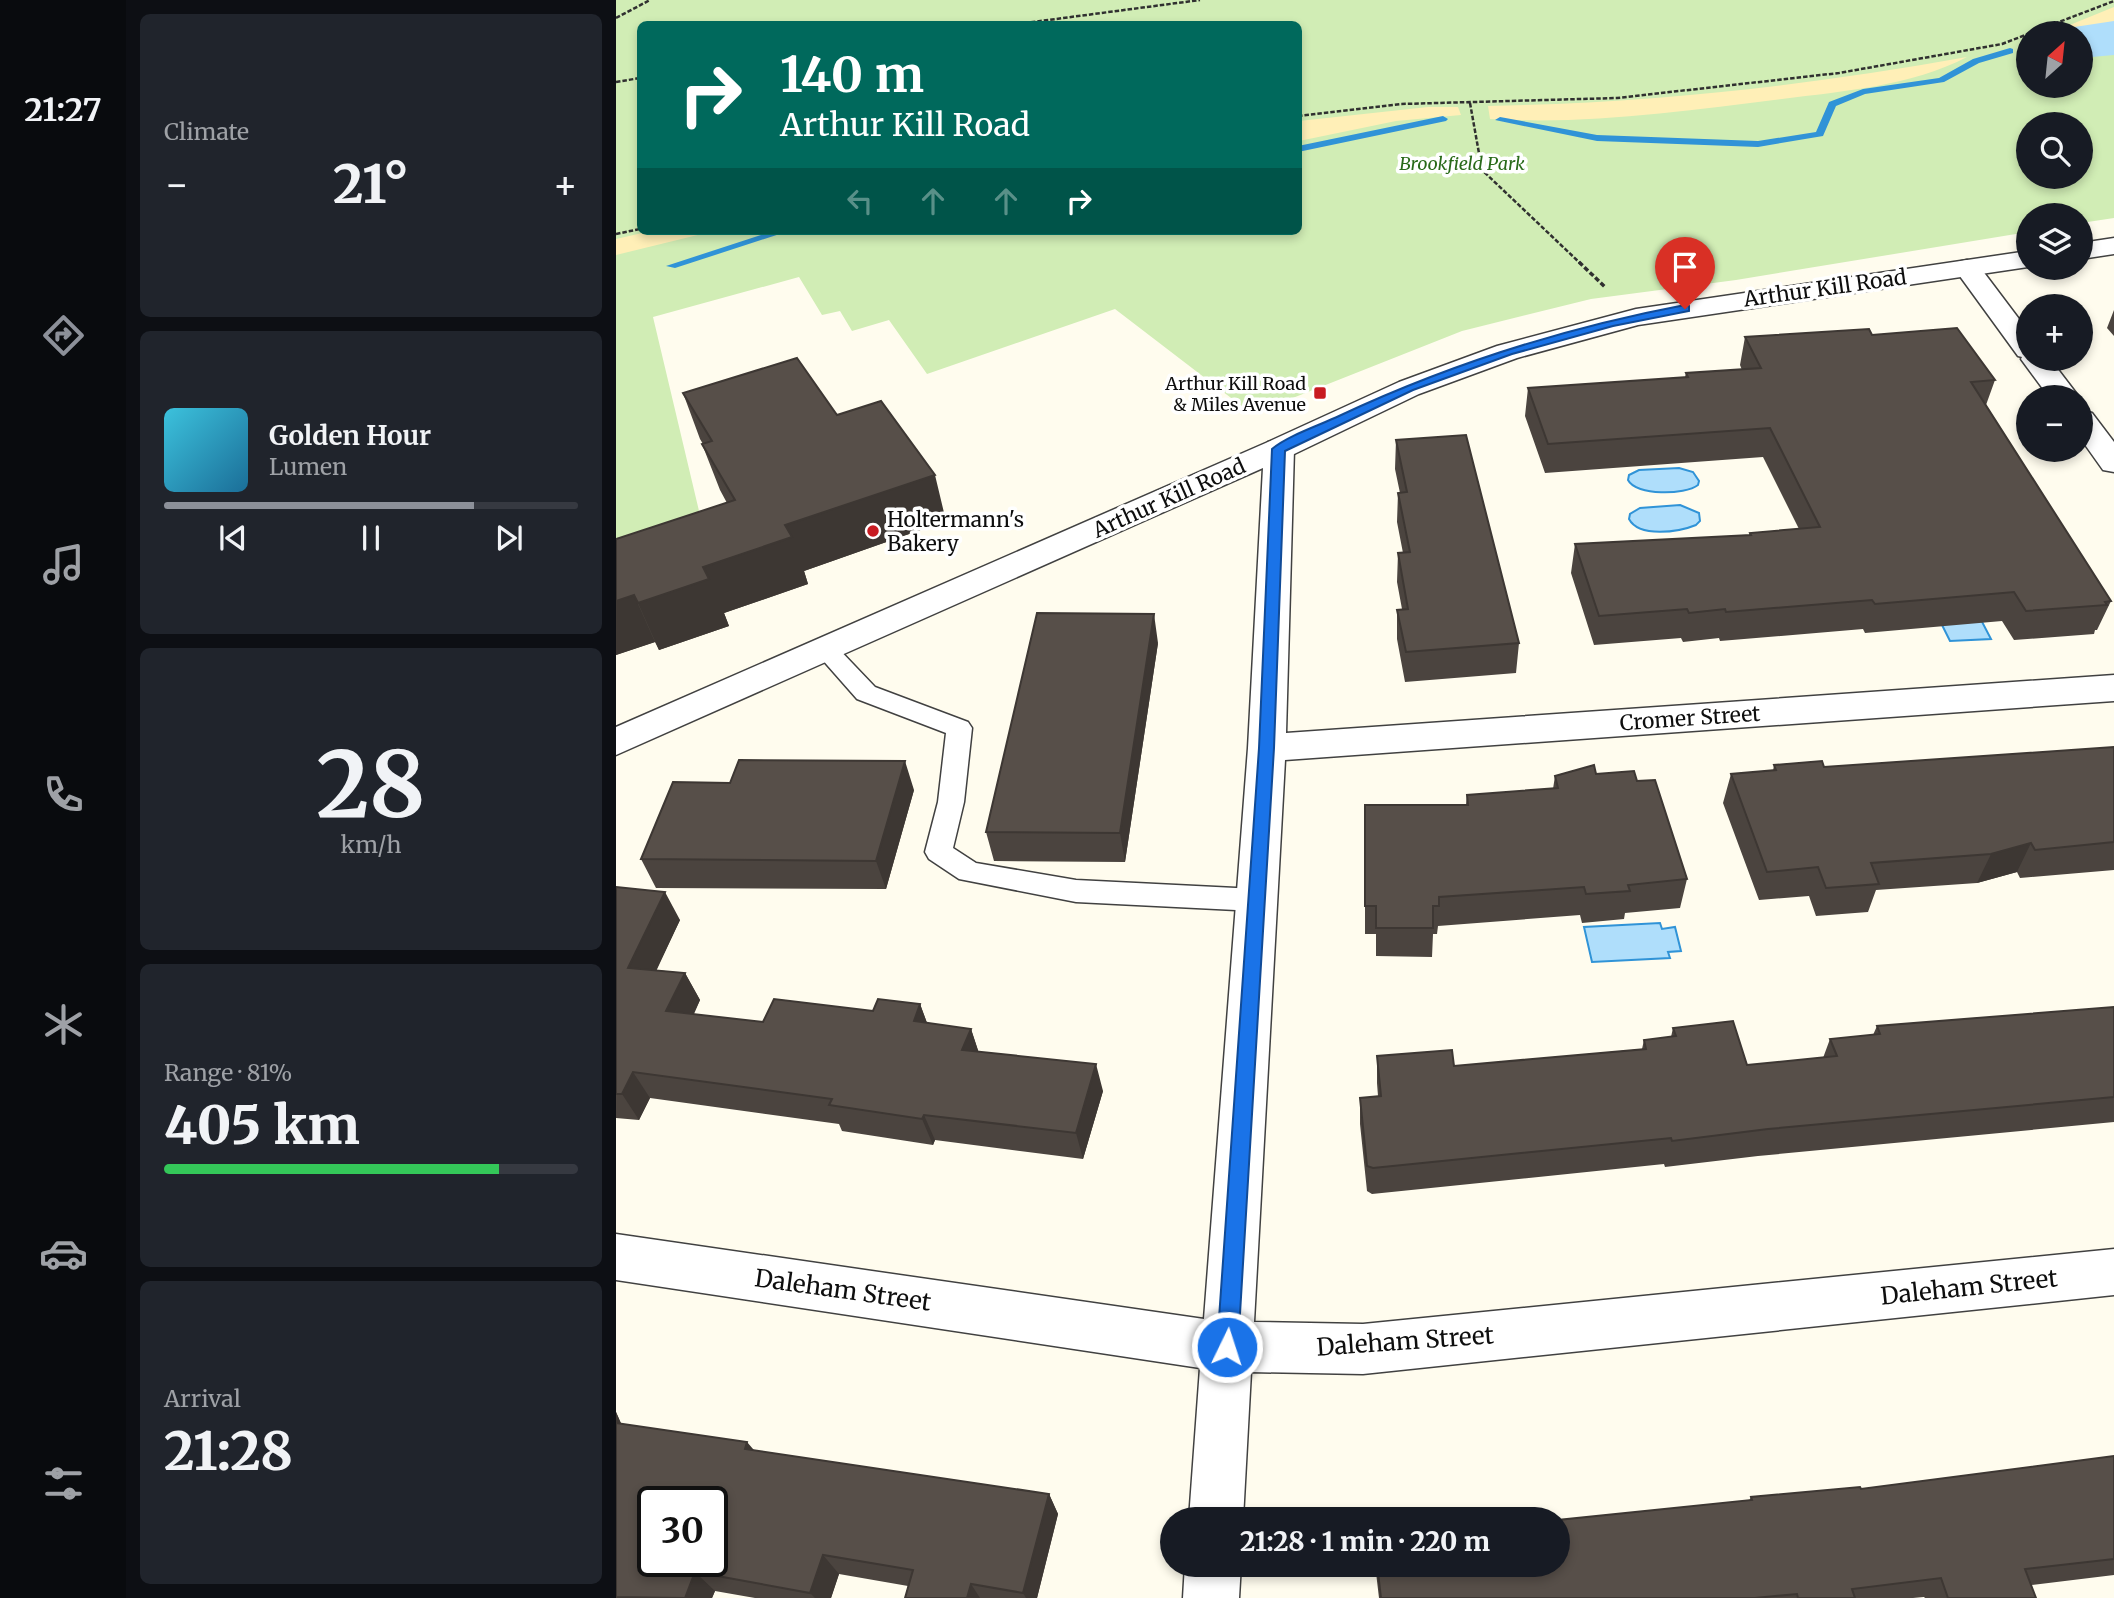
<!DOCTYPE html>
<meta charset="utf-8">
<style>
:root{--surface:#171b24;--page:#20242c;--text:#f1f3f6;--muted:#9ea1a6;--line:#363941;--accent:#8c9099}
body{margin:0;font-family:Merriweather,serif;background:var(--page);color:var(--text);height:100vh;display:flex;flex-direction:column;font-size:26px;white-space:nowrap}
*{box-sizing:border-box;margin:0}
p{font-size:23px;color:var(--muted)}
.icon{flex:none;width:38px;height:38px;fill:none;stroke:currentColor;stroke-width:2;stroke-linecap:round;stroke-linejoin:round}
.map{position:relative;flex:1;overflow:hidden}
.sheet{display:flex;flex-direction:column;gap:14px;padding:14px;background:#0d0f14;width:490px}
.sheet>*{flex:none}
.top-card{position:absolute;left:21px;top:21px;width:665px;height:214px;border-radius:10px;box-shadow:0 4px 10px #0003;background:#00695c;color:#fff;overflow:hidden}
.needle{width:46px;rotate:27deg}
.buttons{position:absolute;left:1400px;top:21px;display:grid;gap:14px}
.buttons a{display:grid;place-items:center;width:77px;height:77px;border-radius:50%;background:var(--surface);box-shadow:0 4px 10px #0003;font-size:35px}
.speed{position:absolute;left:21px;top:1486px;display:flex;gap:14px;font-size:35px;font-weight:700;text-align:center}
.speed>*{display:grid;place-content:center;width:91px;height:91px;border-radius:50%;background:var(--surface);box-shadow:0 4px 10px #0003;line-height:1}
.speed .limit{border:4px solid #111;border-radius:10px;background:#fff;color:#111}
.pin{position:absolute;display:grid;place-items:center;width:60px;height:60px;color:#fff;margin:-72px -30px;border-radius:50% 50% 50% 0;rotate:-45deg;box-shadow:0 0 7px #0007}
.pin .icon{rotate:45deg}
.me{position:absolute;width:77px;margin:-38px;rotate:4deg;stroke-linejoin:round;filter:drop-shadow(0 0 5px #0008)}
.turn{display:flex;align-items:center;gap:24px;height:147px;padding:0 28px;font-size:32px}
.turn .icon{width:91px;height:91px;stroke-width:2.5}
.turn b{display:block;font-size:49px;line-height:60px}
.lanes{display:flex;align-items:center;height:66px;padding:0 28px;background:#0003;justify-content:center;gap:35px;direction:ltr}
.lanes .off{opacity:.35}
.big{font-size:52px;font-weight:800;line-height:1.1}
.sheet .card{flex:1;display:flex;flex-direction:column;justify-content:center;gap:10px;min-width:0;padding:0 24px;border-radius:10px;background:var(--page)}
.sheet .dial{align-items:center;gap:0}
.dial b{font-size:91px;line-height:1}
.song{display:flex;align-items:center;gap:21px}
.cover{width:84px;height:84px;border-radius:10px;background:linear-gradient(135deg,hsl(190 70% 55%),hsl(200 70% 35%))}
.played{height:7px;border-radius:4px;background:linear-gradient(90deg,var(--accent) 75%,var(--line) 75%)}
.keys{display:flex;justify-content:space-around;direction:ltr}
.heat{display:flex;justify-content:space-between;align-items:center;font-size:38px;direction:ltr}
.charge{height:10px;border-radius:5px;background:linear-gradient(90deg,#34c759 81%,var(--line) 0)}
.trip{position:absolute;left:544px;top:1507px;width:410px;height:70px;border-radius:35px;background:var(--surface);box-shadow:0 4px 10px #0003;font-weight:800;line-height:70px;text-align:center}
main{display:flex;flex:1;min-height:0}
.tabs{display:flex;flex-direction:column;width:126px;justify-content:space-around;align-items:center;background:#090b0e;color:var(--muted)}
.tabs .icon{width:49px;height:49px}
.tabs .active{color:var(--accent)}
.tabs b{font-size:32px;color:var(--text)}
.map>svg:first-child{display:block}
</style>
<main>
<nav class="tabs">
<b>21:27</b>
<svg class="icon active" aria-label="directions" viewBox="0 0 24 24"><path d="M12 3l9 9-9 9-9-9zM9 14v-3h6M13 9l2 2-2 2"/></svg>
<svg class="icon" aria-label="music" viewBox="0 0 24 24"><path d="M9 18V5l10-2v13"/><circle cx="6" cy="18" r="3"/><circle cx="16" cy="16" r="3"/></svg>
<svg class="icon" aria-label="phone" viewBox="0 0 24 24"><path d="M5 4h4l2 5-3 2q2 4 5 5l2-3 5 2v4C11 20 4 13 5 4z"/></svg>
<svg class="icon" aria-label="climate" viewBox="0 0 24 24"><path d="M12 3v18M4 7l16 10M4 17L20 7"/></svg>
<svg class="icon" aria-label="car" viewBox="0 0 24 24"><path d="M5 17H2v-5l4-1 3-4h7l3 4 3 1v5h-3M9 17h6M6 11h13"/><circle cx="7" cy="17" r="2"/><circle cx="17" cy="17" r="2"/></svg>
<svg class="icon" aria-label="filters" viewBox="0 0 24 24"><path d="M4 7h16M4 17h16"/><circle cx="9" cy="7" r="2"/><circle cx="15" cy="17" r="2"/></svg>
</nav>
<section class="sheet">
<div class="card"><p>Climate</p>
<div class="heat"><a>−</a><b class="big">21°</b><a>+</a></div>
</div>
<div class="card">
<div class="song"><i class="cover"></i><div><b>Golden Hour</b><p>Lumen</p></div></div>
<div class="played"></div>
<div class="keys"><svg class="icon" aria-label="previous" viewBox="0 0 24 24"><path d="M18 5L8 12l10 7zM5 5v14"/></svg><svg class="icon" aria-label="pause" viewBox="0 0 24 24"><path d="M8 5v14M16 5v14"/></svg><svg class="icon" aria-label="next" viewBox="0 0 24 24"><path d="M6 5l10 7-10 7zM19 5v14"/></svg></div>
</div>
<div class="card dial"><b>28</b><p>km/h</p></div>
<div class="card"><p>Range · 81%</p><b class="big">405 km</b><div class="charge"></div></div>
<div class="card"><p>Arrival</p><b class="big">21:28</b></div>
</section>
<div class="map">
<svg width="1498" height="1598" viewBox="0 0 1498 1598">
<rect width="100%" height="100%" fill="#fffcee"/>
<path fill="#d1edb5" fill-rule="evenodd" d="M 0,0 L 1498,0 L 1498,218 L 1465,223 L 1465,215 L 1412,215 L 1412,232 L 1120,280 L 975,299 L 846,331 L 636,414 L 499,309 L 311,374 L 273,320 L 236,331 L 224,311 L 206,315 L 183,277 L 37,317 L 88,532 L 0,558 ZM 24,24 L 682,24 L 682,231 L 24,231 ZM 1412,33 L 1465,33 L 1465,86 L 1412,86 ZM 1412,124 L 1465,124 L 1465,177 L 1412,177 Z"/>
<path fill="#ffefb7" d="M 1498,7 L 1498,32 L 1465,35 L 1465,33 L 1434,33 Z
M 1351,57 C 1295,86 1228,91 1166,99 C 1070,111 971,125 874,119 L 872,106 C 1034,103 1191,86 1351,57 Z
M 812,107 L 842,107 L 845,115 L 780,121 L 683,141 L 683,121 Z
M 35,231 L 98,231 L 0,255 L 0,239 Z"/>
<path fill="#afdefb" stroke="#3093d7" stroke-width="2" d="M 1063,468 L 1077,472 L 1083,481 L 1082,485 C 1069,495 1020,496 1012,480 L 1013,475 L 1023,470 Z
M 1064,505 L 1083,513 L 1084,521 L 1080,525 C 1063,532 1023,538 1013,519 L 1014,514 L 1024,508 Z
M 1350,591 L 1375,639 L 1334,641 L 1310,593 Z
M 1044,923 L 1046,929 L 1059,927 L 1065,951 L 1052,952 L 1054,958 L 976,962 L 968,927 Z"/>
<g fill="none" stroke-linecap="round" stroke-linejoin="round">
<path fill="#3093d7" fill-rule="evenodd" d="M 1394,48 L 1397,49 L 1397,53 L 1363,63 L 1328,82 L 1249,94 L 1220,106 L 1207,136 L 1142,147 L 981,141 L 879,120 L 884,117 L 981,135 L 1142,141 L 1200,132 L 1213,102 L 1247,89 L 1323,78 L 1357,59 Z
M 827,116 L 832,119 L 830,121 L 682,152 L 682,146 Z
M 157,231 L 173,231 L 59,268 L 50,266 Z"/>
<path fill="#afdefb" fill-rule="evenodd" d="M 1498,21 L 1498,55 L 1465,58 L 1465,33 L 1443,33 L 1445,29 Z"/>
<g stroke="#414141" stroke-width="3">
<path id="service" d="M 209,641 L 217,643 L 259,687 L 352,722 L 356,728 L 348,802 L 337,848 L 360,863 L 460,880 L 640,889 L 650,892 L 654,900 L 650,908 L 640,911 L 460,902 L 343,879 L 313,859 L 309,852 L 322,802 L 330,733 L 241,699 L 197,649 L 201,643 Z"/>
</g>
<g stroke="#414141" stroke-width="3">
<path id="minor" d="M 1351,260 L 1360,262 L 1412,331 L 1412,359 L 1434,359 L 1463,397 L 1433,397 L 1405,359 L 1406,357 L 1402,356 L 1338,268 L 1342,262 Z
M 1465,410 L 1476,413 L 1498,442 L 1498,472 L 1487,470 L 1465,439 Z
M 663,440 L 674,442 L 678,449 L 670,733 L 1498,675 L 1498,701 L 669,760 L 638,1322 L 747,1324 L 1498,1249 L 1498,1295 L 747,1374 L 635,1372 L 627,1519 L 573,1519 L 584,1368 L 0,1280 L 0,1234 L 588,1319 L 632,748 L 648,449 L 652,442 Z
M 569,1564 L 625,1564 L 623,1598 L 567,1598 Z"/>
</g>
<g stroke="#414141" stroke-width="3">
<path id="tertiary" d="M 1498,238 L 1498,254 L 1465,259 L 1465,243 Z
M 1412,251 L 1412,267 L 1022,325 L 901,358 L 803,394 L 674,456 L 0,755 L 0,727 L 652,442 L 783,382 L 881,346 L 1020,309 Z"/>
</g>
<path stroke="#303030" stroke-width="2.5" stroke-dasharray="4.5 2" stroke-linecap="butt" d="M 0,18 L 34,0
M 402,24 L 584,0
M 1414,33 L 1498,1
M 0,82 L 24,78
M 854,103 L 866,170 L 965,264
M 682,116 L 785,104 L 1001,98 L 1223,73 L 1386,44 L 1412,34
M 0,234 L 24,229"/>
<path stroke="#303030" stroke-width="3.5" stroke-dasharray="5 2.5" stroke-linecap="butt" d="M 963,262 L 989,287"/>
<use href="#service" fill="#fff" fill-rule="evenodd"/>
<use href="#minor" fill="#fff" fill-rule="evenodd"/>
<use href="#tertiary" fill="#fff" fill-rule="evenodd"/>
</g>
<path fill="#4b443f" d="M 1498,310 L 1498,336 L 1491,328 Z
M 1256,335 L 1379,380 L 1370,405 L 1495,601 L 1481,630 L 1479,630 L 1478,634 L 1398,640 L 1386,621 L 1249,633 L 1247,629 L 1104,641 L 1103,638 L 1067,642 L 1065,638 L 978,645 L 955,573 L 959,544 L 1133,535 L 1134,533 L 1183,529 L 1147,457 L 929,473 L 909,416 L 912,388 L 1069,377 L 1070,373 L 1126,370 L 1124,365 L 1129,337 Z
M 67,393 L 221,415 L 330,521 L 188,571 L 192,584 L 108,613 L 113,626 L 43,650 L 39,642 L 0,655 L 0,539 L 111,503 L 104,490 L 86,444 L 87,444 L 84,439 Z
M 780,440 L 903,643 L 900,673 L 789,682 L 781,639 L 781,610 L 786,609 L 781,582 L 782,553 L 787,553 L 781,522 L 782,493 L 784,493 L 779,469 Z
M 542,643 L 509,862 L 378,861 L 370,832 Z
M 1498,747 L 1498,870 L 1404,878 L 1401,872 L 1361,883 L 1260,890 L 1252,912 L 1200,916 L 1193,896 L 1143,900 L 1107,803 L 1115,774 L 1157,771 L 1158,765 L 1208,767 Z
M 980,774 L 1021,781 L 1071,879 L 1064,908 L 1009,913 L 1008,919 L 966,923 L 964,915 L 822,926 L 821,934 L 817,934 L 816,957 L 760,956 L 760,934 L 749,934 L 749,805 L 850,805 L 851,795 L 937,789 L 939,776 Z
M 298,790 L 270,889 L 40,888 L 25,859 Z
M 0,887 L 64,920 L 40,970 L 69,973 L 84,1000 L 78,1014 L 147,1022 L 257,1011 L 304,1004 L 311,1023 L 355,1029 L 362,1051 L 487,1091 L 467,1159 L 319,1140 L 317,1145 L 226,1131 L 223,1124 L 34,1098 L 23,1120 L 0,1118 Z
M 1498,1007 L 1498,1122 L 1142,1156 L 1049,1167 L 1048,1164 L 756,1194 L 751,1191 L 744,1124 L 744,1098 L 762,1096 L 761,1083 L 761,1056 L 838,1066 L 1026,1049 L 1028,1040 L 1055,1037 L 1057,1028 L 1131,1065 L 1207,1058 L 1214,1039 L 1257,1035 L 1261,1026 Z
M 0,1412 L 5,1424 L 138,1451 L 433,1494 L 442,1514 L 421,1598 L 289,1598 L 292,1586 L 223,1574 L 215,1598 L 139,1598 L 99,1591 L 96,1598 L 0,1598 Z
M 1498,1456 L 1498,1575 L 1415,1585 L 1420,1598 L 1309,1598 L 1308,1597 L 1297,1598 L 763,1598 L 759,1564 L 942,1564 L 1133,1501 L 1135,1497 L 1245,1489 Z"/>
<path fill="#3d3733" d="M 319,475 L 330,521 L 188,571 L 192,584 L 108,613 L 113,626 L 43,650 L 22,603 L 87,567 L 169,525 Z
M 18,595 L 39,642 L 0,655 L 0,601 Z
M 538,614 L 542,643 L 509,862 L 504,833 Z
M 289,761 L 298,790 L 270,889 L 260,861 Z
M 1415,843 L 1401,872 L 1361,883 L 1375,854 Z
M 49,892 L 64,920 L 29,995 L 12,968 Z
M 69,973 L 84,1000 L 66,1038 L 50,1011 Z
M 304,1004 L 314,1031 L 298,1021 Z
M 355,1029 L 364,1056 L 346,1050 Z
M 480,1064 L 487,1091 L 467,1159 L 460,1133 Z
M 17,1072 L 34,1098 L 23,1120 L 6,1094 Z
M 308,1115 L 319,1140 L 317,1145 L 306,1119 Z
M 0,1412 L 14,1443 L 0,1429 Z
M 131,1442 L 149,1463 L 129,1449 Z
M 433,1494 L 442,1514 L 421,1598 L 410,1598 L 407,1593 Z
M 207,1555 L 223,1574 L 215,1598 L 199,1598 L 194,1593 Z
M 79,1572 L 99,1591 L 96,1598 L 69,1598 Z
M 355,1584 L 364,1598 L 351,1598 Z"/>
<path fill="#574f49" stroke="#3d3733" stroke-width="2" fill-rule="evenodd" d="M 1341,328 L 1379,380 L 1355,382 L 1495,601 L 1489,602 L 1491,605 L 1410,611 L 1398,592 L 1259,604 L 1256,600 L 1110,612 L 1109,609 L 1073,613 L 1071,609 L 983,616 L 959,544 L 1135,535 L 1134,533 L 1204,527 L 1154,428 L 932,444 L 912,388 L 1072,377 L 1070,373 L 1145,368 L 1129,337 L 1253,329 L 1256,335 Z
M 181,358 L 221,415 L 265,401 L 319,475 L 169,525 L 176,537 L 87,567 L 93,579 L 22,603 L 18,595 L 0,601 L 0,539 L 119,500 L 86,444 L 96,441 L 67,393 Z
M 850,435 L 903,643 L 790,652 L 781,610 L 792,609 L 782,553 L 794,552 L 782,493 L 791,492 L 780,440 Z
M 421,613 L 538,614 L 504,833 L 370,832 Z
M 1498,747 L 1498,842 L 1419,850 L 1415,843 L 1375,854 L 1255,863 L 1263,884 L 1210,888 L 1202,867 L 1151,872 L 1115,774 L 1160,770 L 1158,765 L 1206,761 L 1208,767 Z
M 123,760 L 289,761 L 260,861 L 25,859 L 57,782 L 114,783 Z
M 978,765 L 980,774 L 1018,771 L 1021,781 L 1039,780 L 1071,879 L 1012,885 L 1014,891 L 970,894 L 968,887 L 823,897 L 823,906 L 817,906 L 817,928 L 760,928 L 760,906 L 749,906 L 749,805 L 852,805 L 851,795 L 942,788 L 939,776 Z
M 0,887 L 49,892 L 12,968 L 69,973 L 50,1011 L 147,1022 L 158,999 L 257,1011 L 262,999 L 304,1004 L 298,1021 L 355,1029 L 346,1050 L 480,1064 L 460,1133 L 308,1115 L 306,1119 L 213,1105 L 216,1099 L 17,1072 L 6,1094 L 0,1094 Z
M 1498,1007 L 1498,1097 L 1152,1129 L 1056,1141 L 1055,1138 L 757,1168 L 751,1166 L 744,1098 L 765,1096 L 761,1056 L 836,1050 L 838,1066 L 1030,1049 L 1028,1040 L 1060,1036 L 1057,1028 L 1117,1021 L 1131,1065 L 1221,1056 L 1214,1039 L 1264,1034 L 1261,1026 Z
M 0,1423 L 131,1442 L 129,1449 L 433,1494 L 407,1593 L 355,1584 L 351,1598 L 289,1598 L 297,1570 L 207,1555 L 194,1593 L 79,1572 L 69,1598 L 0,1597 ZM 37,1502 L 96,1502 L 96,1561 L 37,1561 Z
M 1498,1456 L 1498,1559 L 1409,1569 L 1420,1598 L 1332,1598 L 1325,1578 L 1236,1589 L 1239,1598 L 1182,1598 L 1181,1594 L 1139,1598 L 765,1598 L 761,1564 L 942,1564 L 942,1520 L 1136,1500 L 1135,1497 L 1244,1487 L 1245,1489 Z"/>
<path fill="#1a73e8" stroke="#114b97" stroke-width="2" d="M 1069,305 L 1073,306 L 1073,311 L 997,326 L 896,354 L 797,390 L 669,451 L 658,748 L 622,1347 L 619,1354 L 611,1357 L 604,1354 L 601,1347 L 643,748 L 656,449 C 671,436 704,425 723,416 C 834,364 948,328 1069,305 Z"/>
<g fill="#c81b22" stroke="#fff" stroke-width="2.5">
<rect x="697" y="386" width="14" height="14" rx="3.5"/>
<circle cx="257" cy="531" r="7"/>
</g>
<g text-anchor="middle" dominant-baseline="central" stroke-width="7" stroke-linejoin="round" paint-order="stroke">
<g font-size="18" font-style="italic" fill="#296a19" stroke="#fff">
<text x="846" y="163">Brookfield Park</text>
</g>
<g font-size="18" fill="#0e0e0e" stroke="#fff" text-anchor="end">
<text x="690" y="383">Arthur Kill Road<tspan x="690" dy="21">&amp; Miles Avenue</tspan></text>
</g>
<g font-size="21" fill="#0e0e0e" stroke="#fff">
<text transform="translate(1209 288) rotate(-8)">Arthur Kill Road</text>
<text transform="translate(553 498) rotate(-24)">Arthur Kill Road</text>
<text transform="translate(1074 718) rotate(-4)">Cromer Street</text>
</g>
<g font-size="21" fill="#0e0e0e" stroke="#fff" text-anchor="start">
<text x="271" y="519">Holtermann's<tspan x="271" dy="24">Bakery</tspan></text>
</g>
<g font-size="24" fill="#0e0e0e" stroke="#fff">
<text transform="translate(1353 1287) rotate(-6)">Daleham Street</text>
<text transform="translate(227 1290) rotate(8)">Daleham Street</text>
<text transform="translate(789 1341) rotate(-4)">Daleham Street</text>
</g>
</g>
</svg>
<div class="buttons">
<a><svg class="needle" viewBox="-14 -14 28 28"><path d="M0-13l5 13h-10z" fill="#e53935"/><path d="M0 13l5-13h-10z" fill="#9ea1a6"/></svg></a>
<a><svg class="icon" aria-label="search" viewBox="0 0 24 24"><circle cx="10" cy="10" r="6"/><path d="M15 15l6 6"/></svg></a>
<a><svg class="icon" aria-label="layers" viewBox="0 0 24 24"><path d="M12 4l9 5-9 5-9-5zM3 14l9 5 9-5"/></svg></a>
<a>+</a>
<a>−</a>
</div>
<div class="speed"><div class="limit">30</div></div>
<div class="pin" style="left:1069px;top:309px;background:#d93025"><svg class="icon" aria-label="arrive" viewBox="0 0 24 24"><path d="M6 21V4h12l-3 4 3 4H6"/></svg></div>
<svg class="me" style="left:611px;top:1347px" viewBox="-20 -20 40 40"><circle r="17" fill="#1a73e8" stroke="#fff" stroke-width="3"/><path d="M0-11L8 9 0 5-8 9z" fill="#fff"/></svg>
<div class="trip">21:28 · 1 min · 220 m</div>
<div class="top-card">
<div class="turn"><svg class="icon" aria-label="right" viewBox="0 0 24 24"><path d="M7 20v-9h11M14 6l5 5-5 5"/></svg><div><b>140 m</b>Arthur Kill Road</div></div>
<div class="lanes"><svg class="icon off" aria-label="left" viewBox="0 0 24 24"><path d="M17 20v-9H6M10 6l-5 5 5 5"/></svg><svg class="icon off" aria-label="ahead" viewBox="0 0 24 24"><path d="M12 20V5M6 11l6-6 6 6"/></svg><svg class="icon off" aria-label="ahead" viewBox="0 0 24 24"><path d="M12 20V5M6 11l6-6 6 6"/></svg><svg class="icon" aria-label="right" viewBox="0 0 24 24"><path d="M7 20v-9h11M14 6l5 5-5 5"/></svg></div>
</div>
</div>
</main>
